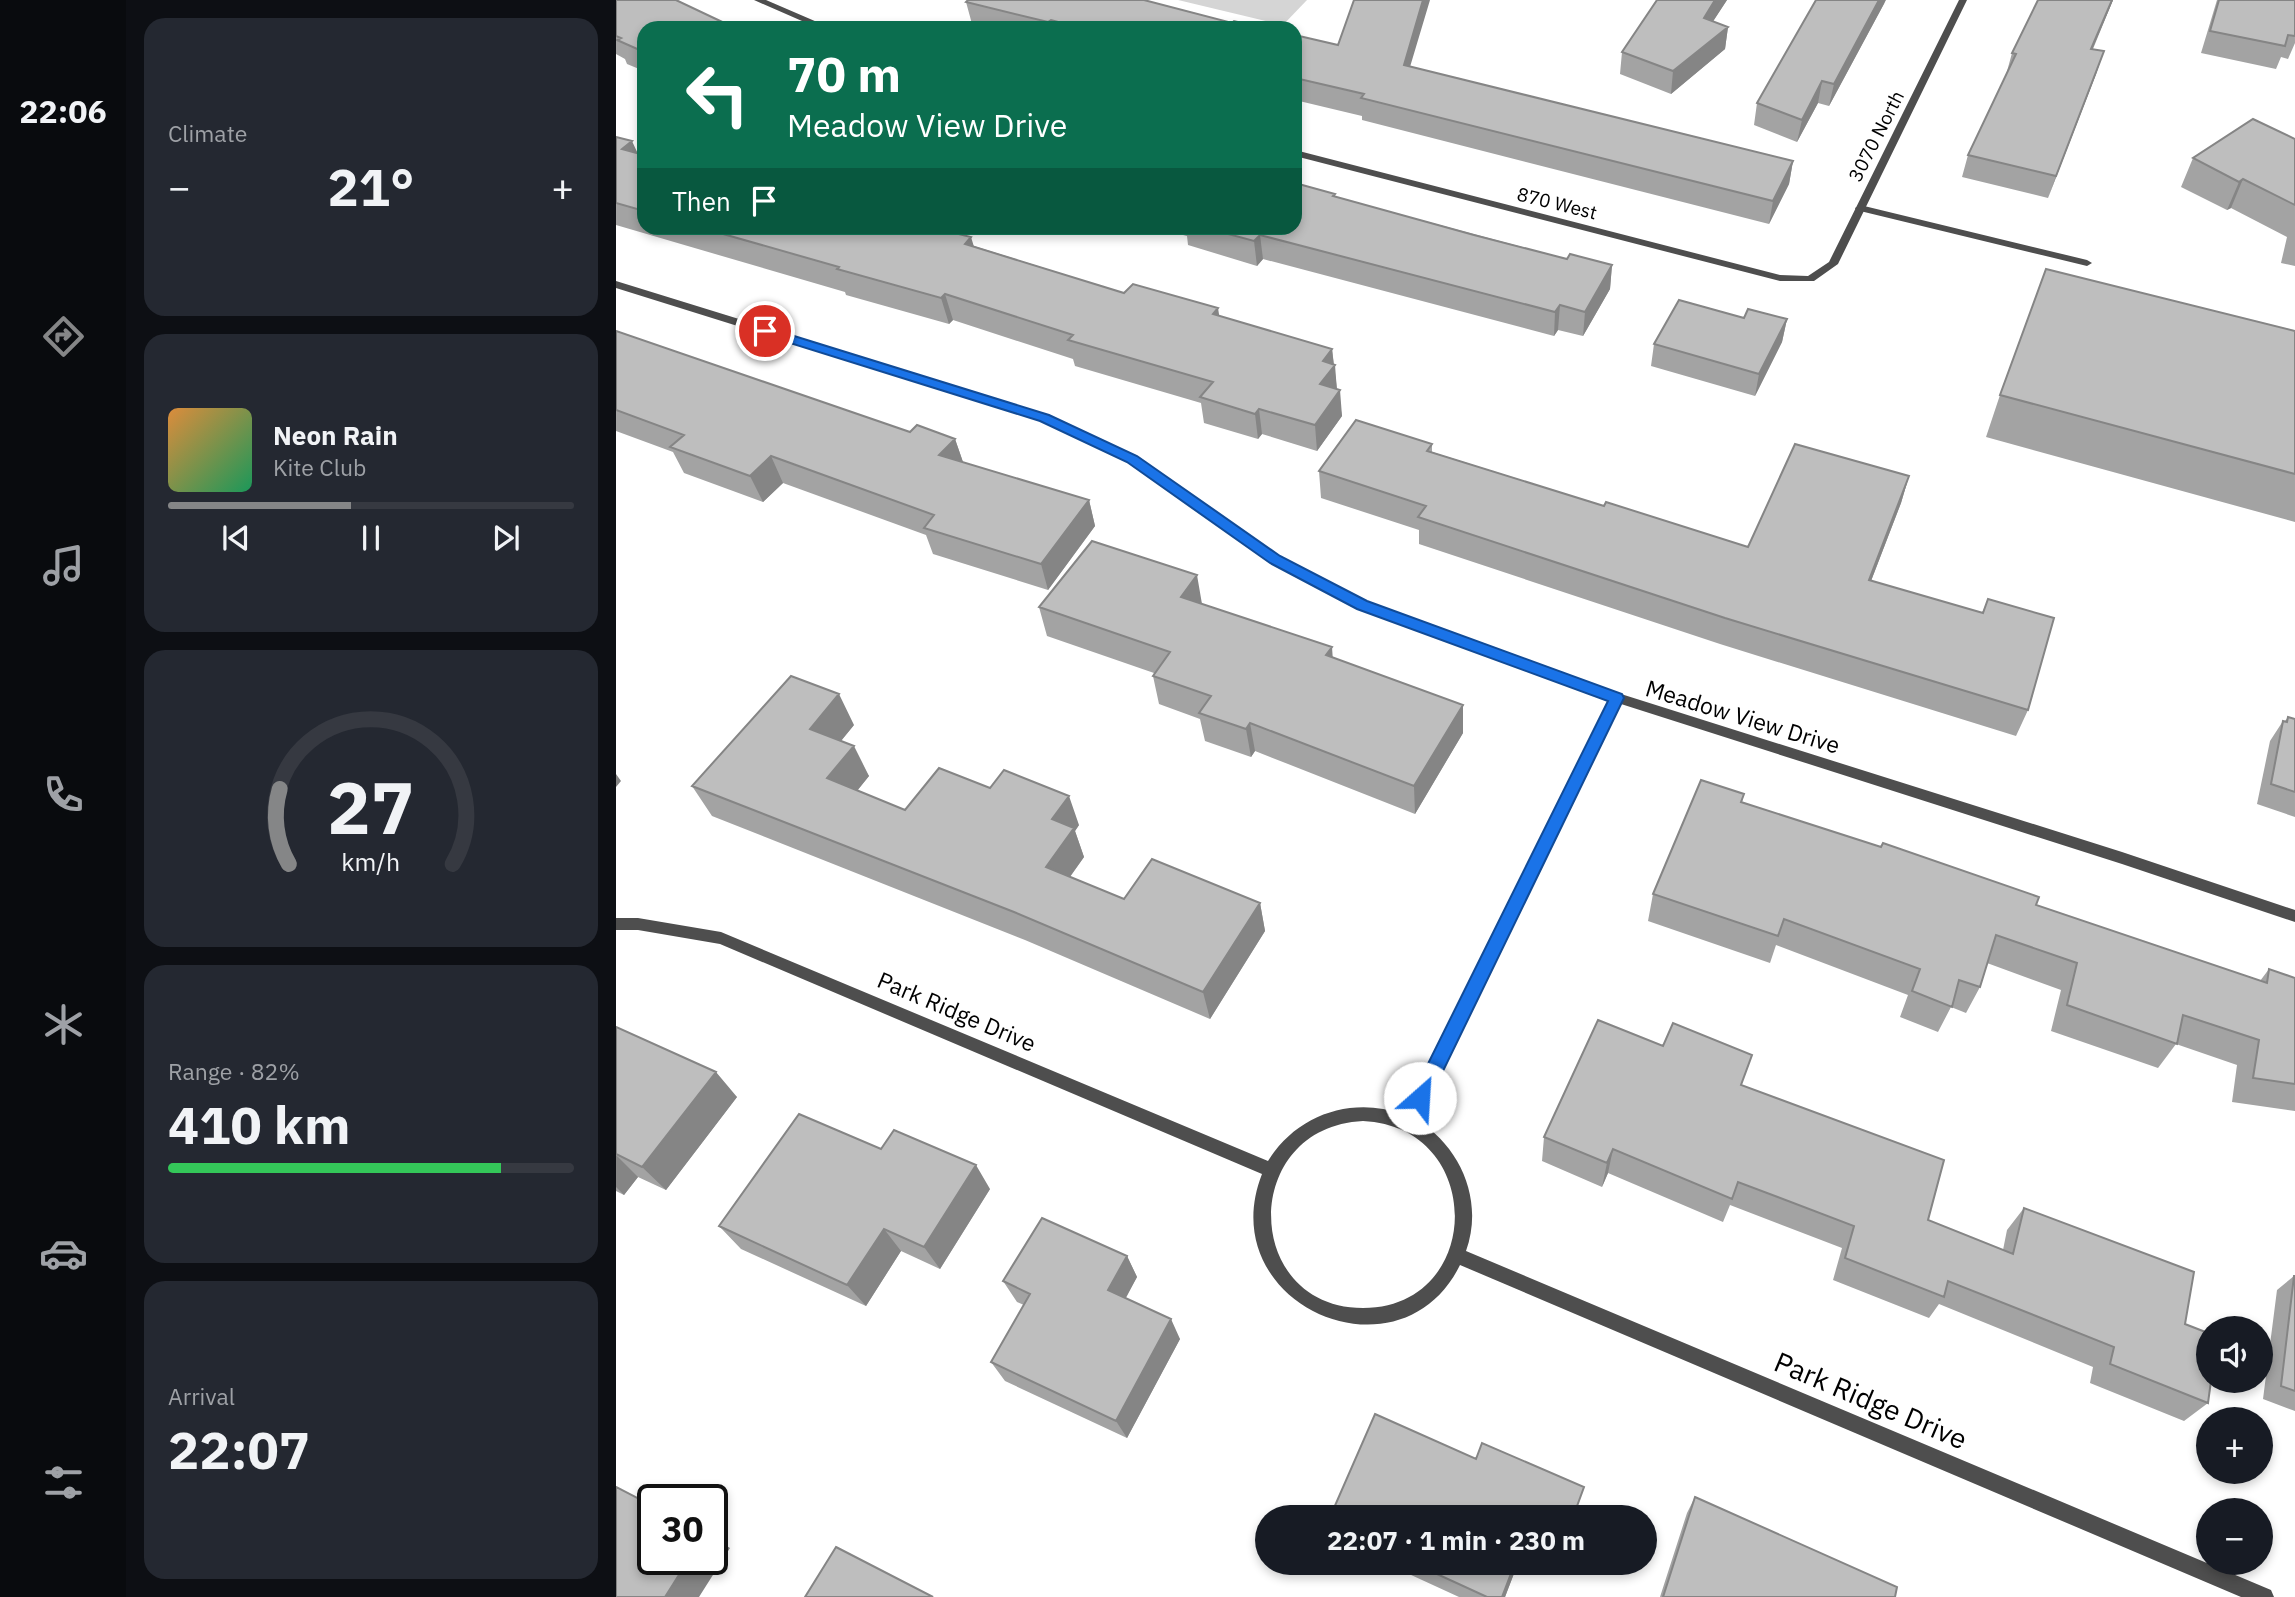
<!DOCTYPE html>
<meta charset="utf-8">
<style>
:root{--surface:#171b24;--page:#242831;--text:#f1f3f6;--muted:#9ea1a6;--line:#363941;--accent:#858687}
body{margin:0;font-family:"IBM Plex Sans",sans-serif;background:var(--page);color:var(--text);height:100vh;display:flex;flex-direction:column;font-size:26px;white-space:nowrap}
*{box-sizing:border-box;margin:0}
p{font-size:23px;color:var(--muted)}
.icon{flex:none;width:38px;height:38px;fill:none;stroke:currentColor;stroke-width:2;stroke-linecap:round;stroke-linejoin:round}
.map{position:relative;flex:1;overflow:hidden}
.panel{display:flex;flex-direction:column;gap:18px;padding:18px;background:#0d0f14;width:490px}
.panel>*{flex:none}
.banner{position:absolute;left:21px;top:21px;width:665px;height:214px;border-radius:21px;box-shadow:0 4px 10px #0003;background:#0b6e4f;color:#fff;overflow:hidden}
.fabs{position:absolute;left:1580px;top:1316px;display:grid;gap:14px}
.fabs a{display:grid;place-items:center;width:77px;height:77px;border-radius:50%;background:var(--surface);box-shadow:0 4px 10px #0003;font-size:35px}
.speed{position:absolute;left:21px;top:1484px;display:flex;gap:14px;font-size:35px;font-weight:700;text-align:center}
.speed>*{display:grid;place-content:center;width:91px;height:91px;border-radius:50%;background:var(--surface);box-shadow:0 4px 10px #0003;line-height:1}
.speed .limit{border:4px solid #111;border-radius:10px;background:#fff;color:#111}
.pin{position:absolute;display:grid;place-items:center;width:60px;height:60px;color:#fff;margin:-30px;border:4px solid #fff;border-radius:50%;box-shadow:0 2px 7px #0007}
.me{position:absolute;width:77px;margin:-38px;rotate:26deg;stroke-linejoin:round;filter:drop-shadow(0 0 5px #0008)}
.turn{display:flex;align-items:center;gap:24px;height:147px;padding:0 35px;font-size:32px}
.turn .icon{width:91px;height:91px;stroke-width:2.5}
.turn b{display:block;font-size:49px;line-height:60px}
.then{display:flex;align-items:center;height:66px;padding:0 35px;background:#0003;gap:14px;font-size:26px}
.big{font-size:52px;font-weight:700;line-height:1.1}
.panel .card{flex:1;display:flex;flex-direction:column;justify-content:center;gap:10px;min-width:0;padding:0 24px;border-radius:21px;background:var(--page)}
.panel .dial{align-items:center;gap:0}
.dial svg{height:182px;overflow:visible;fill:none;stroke:var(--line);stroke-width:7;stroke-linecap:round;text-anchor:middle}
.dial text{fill:var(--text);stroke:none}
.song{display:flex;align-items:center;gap:21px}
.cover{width:84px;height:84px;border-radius:10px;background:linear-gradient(135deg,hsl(30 70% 55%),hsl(150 70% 35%))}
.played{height:7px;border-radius:4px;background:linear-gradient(90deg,var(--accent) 45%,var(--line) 45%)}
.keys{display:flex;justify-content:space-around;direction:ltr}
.heat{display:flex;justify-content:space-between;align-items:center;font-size:38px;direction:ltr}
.charge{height:10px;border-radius:5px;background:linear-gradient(90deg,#34c759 82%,var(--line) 0)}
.trip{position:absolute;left:639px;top:1505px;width:402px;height:70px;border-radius:35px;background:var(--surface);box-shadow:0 4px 10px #0003;font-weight:700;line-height:70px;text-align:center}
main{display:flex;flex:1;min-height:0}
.menu{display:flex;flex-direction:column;width:126px;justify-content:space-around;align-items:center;background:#090b0e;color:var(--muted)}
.menu .icon{width:49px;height:49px}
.menu .on{color:var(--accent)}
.menu b{font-size:32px;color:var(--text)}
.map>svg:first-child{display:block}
</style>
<main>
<nav class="menu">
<b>22:06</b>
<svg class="icon on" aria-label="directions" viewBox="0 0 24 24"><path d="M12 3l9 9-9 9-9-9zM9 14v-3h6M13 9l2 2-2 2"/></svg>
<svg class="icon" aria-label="music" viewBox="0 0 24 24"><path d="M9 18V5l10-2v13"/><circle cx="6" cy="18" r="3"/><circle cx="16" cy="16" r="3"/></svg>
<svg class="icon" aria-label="phone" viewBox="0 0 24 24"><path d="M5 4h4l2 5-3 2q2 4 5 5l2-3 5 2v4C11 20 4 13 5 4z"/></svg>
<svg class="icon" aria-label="climate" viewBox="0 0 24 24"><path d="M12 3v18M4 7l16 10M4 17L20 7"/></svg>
<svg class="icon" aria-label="car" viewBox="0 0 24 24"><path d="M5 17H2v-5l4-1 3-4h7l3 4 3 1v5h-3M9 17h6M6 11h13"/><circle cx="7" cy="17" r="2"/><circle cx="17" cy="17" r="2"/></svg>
<svg class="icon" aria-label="filters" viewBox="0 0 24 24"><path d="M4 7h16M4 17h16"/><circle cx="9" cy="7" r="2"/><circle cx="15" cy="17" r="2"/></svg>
</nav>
<section class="panel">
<div class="card"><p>Climate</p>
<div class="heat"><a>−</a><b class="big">21°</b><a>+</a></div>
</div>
<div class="card">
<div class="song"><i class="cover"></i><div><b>Neon Rain</b><p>Kite Club</p></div></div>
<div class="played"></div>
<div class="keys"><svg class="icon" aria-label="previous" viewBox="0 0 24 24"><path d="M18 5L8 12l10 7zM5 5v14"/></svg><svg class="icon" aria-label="pause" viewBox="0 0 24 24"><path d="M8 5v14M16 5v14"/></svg><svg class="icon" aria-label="next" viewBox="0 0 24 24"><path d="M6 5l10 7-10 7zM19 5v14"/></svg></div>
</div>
<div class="card dial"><svg viewBox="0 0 100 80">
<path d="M14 69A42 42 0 1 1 86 69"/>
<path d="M14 69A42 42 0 0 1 10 36" stroke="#858687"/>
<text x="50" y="56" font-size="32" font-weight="700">27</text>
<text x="50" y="72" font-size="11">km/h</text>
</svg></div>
<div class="card"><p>Range · 82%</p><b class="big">410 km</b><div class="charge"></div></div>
<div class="card"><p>Arrival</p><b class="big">22:07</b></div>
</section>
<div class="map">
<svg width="1679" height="1597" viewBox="0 0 1679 1597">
<rect width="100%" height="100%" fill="#fff"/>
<path fill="#d5d5d5" d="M 562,0 L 691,0 L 667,25 Z"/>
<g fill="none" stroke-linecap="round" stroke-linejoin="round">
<path fill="#4e4e4e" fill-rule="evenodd" d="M 1244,205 L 1471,260 L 1476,263 L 1471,266 L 1240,210 L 1239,208 Z"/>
<path fill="#4e4e4e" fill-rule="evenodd" d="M 138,0 L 150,0 L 215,28 L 202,28 Z
M 1343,0 L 1351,0 L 1222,264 L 1198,281 L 1164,281 L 679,156 L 679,150 L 1164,275 L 1192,276 L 1213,262 Z
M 0,281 L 433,415 L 520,456 L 663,556 L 751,602 L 1005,694 L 1506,852 L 1679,910 L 1679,922 L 1506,864 L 1005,704 L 801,1120 C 845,1147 868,1201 850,1251 L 1655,1590 L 1658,1597 L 1625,1597 L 844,1265 C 784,1387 595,1304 646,1174 L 104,944 L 22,930 L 0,930 L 0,918 L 22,918 L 105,932 L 652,1161 C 681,1114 736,1096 787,1114 L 993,700 L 741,608 L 655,562 L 512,462 L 425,421 L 0,288 ZM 747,1121 C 871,1127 868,1308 747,1308 C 626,1308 623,1127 747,1121 Z"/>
</g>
<path fill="#a3a3a3" d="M 0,0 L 28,28 L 28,71 L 11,64 L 9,59 L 0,54 Z
M 1041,0 L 1111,0 L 1097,21 L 1112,27 L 1109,49 L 1055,94 L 1004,74 L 1006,52 Z
M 1422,0 L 1497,0 L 1477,49 L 1488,51 L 1480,74 L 1432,198 L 1346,177 L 1352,155 L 1390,75 L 1396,53 Z
M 1601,0 L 1679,0 L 1679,43 L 1672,59 L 1665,57 L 1660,69 L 1585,53 Z
M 350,2 L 616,23 L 648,28 L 372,28 L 356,24 Z
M 1269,2 L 1213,106 L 1202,103 L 1181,142 L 1138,125 L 1141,103 Z
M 679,35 L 795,67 L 1177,161 L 1173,184 L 1153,224 L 746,120 L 746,116 L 679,100 Z
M 0,137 L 21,153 L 28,155 L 28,228 L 318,228 L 358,246 L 508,293 L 604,316 L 716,349 L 721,389 L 726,416 L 701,451 L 646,434 L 642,439 L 588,423 L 585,403 L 459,366 L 457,359 L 337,320 L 333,324 L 230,295 L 229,292 L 0,225 Z
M 1679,139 L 1679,266 L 1665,263 L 1671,237 L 1615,208 L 1611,210 L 1565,187 L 1577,158 Z
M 719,197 L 951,259 L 996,265 L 994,289 L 967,336 L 942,330 L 938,336 L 647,259 L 641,266 L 572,245 L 571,236 L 540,228 L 679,228 Z
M 1128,318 L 1171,319 L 1166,342 L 1139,396 L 1035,366 L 1038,344 Z
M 0,331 L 294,432 L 339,439 L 347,462 L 473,500 L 479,526 L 432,590 L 317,554 L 310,535 L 167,483 L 147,502 L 68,473 L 57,452 L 0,431 Z
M 1679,331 L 1679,522 L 1370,437 L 1384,395 Z
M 816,444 L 816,452 L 988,506 L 1132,547 L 1293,476 L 1285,503 L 1255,581 L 1366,613 L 1372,599 L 1412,710 L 1400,736 L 1104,644 L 803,544 L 803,530 L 705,498 L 703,471 Z
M 586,604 L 717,658 L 847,705 L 847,733 L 799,814 L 639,751 L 635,757 L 589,741 L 584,719 L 543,704 L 537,676 L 538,673 L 431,636 L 423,607 Z
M 1672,717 L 1679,719 L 1679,817 L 1641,804 L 1654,741 L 1667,721 L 1669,721 Z
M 238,725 L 225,741 L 253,776 L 241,791 L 289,810 L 463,825 L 459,831 L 468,857 L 454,877 L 508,899 L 644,903 L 649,931 L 594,1019 L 409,940 L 96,816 L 76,786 Z
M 1128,794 L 1126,802 L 1420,905 L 1644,981 L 1653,969 L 1679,978 L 1679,1111 L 1616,1102 L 1621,1065 L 1560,1044 L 1542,1068 L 1435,1031 L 1445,990 L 1371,963 L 1364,987 L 1350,1013 L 1335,1007 L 1322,1032 L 1284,1017 L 1292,995 L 1160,945 L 1154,963 L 1032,921 L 1037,894 Z
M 0,1027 L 121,1097 L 50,1190 L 22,1177 L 8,1195 L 0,1191 Z
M 1126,1086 L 1312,1220 L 1387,1250 L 1391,1230 L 1408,1208 L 1569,1324 L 1592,1403 L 1568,1421 L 1474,1383 L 1477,1367 L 1323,1304 L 1313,1318 L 1217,1280 L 1226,1248 L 1114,1205 L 1107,1222 L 992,1173 L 986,1187 L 926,1161 L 928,1137 Z
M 374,1189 L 324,1269 L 285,1251 L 250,1306 L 125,1249 L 103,1226 Z
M 511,1256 L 521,1277 L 509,1298 L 564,1339 L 511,1438 L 389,1381 L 375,1362 L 408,1305 L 401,1302 L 387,1281 Z
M 1678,1276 L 1679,1276 L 1679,1411 L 1647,1399 L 1661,1290 Z
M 1079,1497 L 1279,1597 L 1044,1597 L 1071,1513 Z
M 769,1563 L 902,1563 L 889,1597 L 843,1597 Z
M 909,1563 L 942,1563 L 937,1575 Z"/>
<path fill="#858585" d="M 807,0 L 814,0 L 788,87 L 788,65 Z
M 1099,0 L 1111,0 L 1085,40 L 1088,18 Z
M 1263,0 L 1270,0 L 1213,106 L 1218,84 Z
M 1496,0 L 1497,0 L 1467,71 L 1475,49 Z
M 435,20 L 436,28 L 433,28 L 432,22 Z
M 1112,27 L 1109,49 L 1055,94 L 1057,71 Z
M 1488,51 L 1480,74 L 1432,198 L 1440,176 Z
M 1206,81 L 1202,103 L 1181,142 L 1186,120 Z
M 16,141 L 28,167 L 6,149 Z
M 1177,161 L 1173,184 L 1153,224 L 1157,201 Z
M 1627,179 L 1615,208 L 1611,210 L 1623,182 Z
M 644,235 L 647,259 L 641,266 L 638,241 Z
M 355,237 L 363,263 L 349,244 Z
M 996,265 L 994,289 L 967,336 L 969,312 Z
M 329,294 L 337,320 L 333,324 L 325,298 Z
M 944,305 L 942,330 L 938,336 L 939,312 Z
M 602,308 L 606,333 L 597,314 Z
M 1171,319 L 1166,342 L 1139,396 L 1143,374 Z
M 716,349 L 718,367 L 719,365 L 721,391 L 704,384 L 707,361 Z
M 724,390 L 726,416 L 701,451 L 699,425 Z
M 643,409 L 646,434 L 642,439 L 639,414 Z
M 339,439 L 348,465 L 323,455 Z
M 155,456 L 167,483 L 147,502 L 134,476 Z
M 1293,476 L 1285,503 L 1245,607 L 1253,580 Z
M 473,500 L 479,526 L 432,590 L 425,564 Z
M 581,575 L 586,604 L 565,597 Z
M 716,647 L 718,676 L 710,655 Z
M 223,694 L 238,725 L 210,759 L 194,729 Z
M 847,705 L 847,733 L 799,814 L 798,786 Z
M 634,723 L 639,751 L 635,757 L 630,729 Z
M 238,746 L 253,776 L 227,808 L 211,778 Z
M 0,774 L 5,781 L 0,787 Z
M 453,796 L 463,825 L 459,831 L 468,857 L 440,896 L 430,867 L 436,819 Z
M 644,903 L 649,931 L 594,1019 L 587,992 Z
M 100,1072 L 121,1097 L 50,1190 L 26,1167 Z
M 997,1149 L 992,1173 L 986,1187 L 991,1163 Z
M 0,1155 L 22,1177 L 8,1195 L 0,1187 Z
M 360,1165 L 374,1189 L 324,1269 L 308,1247 Z
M 268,1229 L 285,1251 L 250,1306 L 231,1285 Z
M 511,1256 L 521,1277 L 503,1311 L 492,1290 Z
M 555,1319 L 564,1339 L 511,1438 L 500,1421 Z
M 96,1537 L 114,1548 L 83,1597 L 49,1597 L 73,1559 L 96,1559 Z
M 899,1563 L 902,1563 L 889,1597 L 886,1597 Z"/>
<path fill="#bebebe" stroke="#858585" stroke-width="2" d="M 0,0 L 60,0 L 119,28 L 28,28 L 28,52 L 1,40 L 5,38 L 0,36 Z
M 352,0 L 528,0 L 616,23 L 618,21 L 648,28 L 465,28 L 435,20 L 432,22 L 350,2 Z
M 738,0 L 807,0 L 788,65 L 1177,161 L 1157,201 L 745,98 L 748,94 L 679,78 L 679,35 L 722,45 Z
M 1041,0 L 1099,0 L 1088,18 L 1112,27 L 1057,71 L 1006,52 Z
M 1200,0 L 1263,0 L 1218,84 L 1206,81 L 1186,120 L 1141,103 Z
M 1422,0 L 1496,0 L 1475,49 L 1488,51 L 1440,176 L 1352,155 L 1400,54 L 1396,53 Z
M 1603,0 L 1679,0 L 1679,36 L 1672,35 L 1669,46 L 1594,31 Z
M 1637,119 L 1679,139 L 1679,205 L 1627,179 L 1623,182 L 1577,158 Z
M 0,137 L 16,141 L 6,149 L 28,155 L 28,211 L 0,203 Z
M 679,183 L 719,194 L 717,196 L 858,235 L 951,259 L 954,254 L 996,265 L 969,312 L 944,305 L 939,312 L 644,235 L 638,241 L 590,228 L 679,228 Z
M 86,228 L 318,228 L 355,237 L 349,244 L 508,293 L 517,284 L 602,308 L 597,314 L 716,349 L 707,361 L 719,365 L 704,384 L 724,390 L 699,425 L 643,409 L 639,414 L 584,397 L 597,382 L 452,340 L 457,335 L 329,294 L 325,298 L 221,269 L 223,267 Z
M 1430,269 L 1679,331 L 1679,474 L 1384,395 Z
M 1063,300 L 1128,318 L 1132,309 L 1171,319 L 1143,374 L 1038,344 Z
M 0,331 L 294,432 L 301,425 L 339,439 L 323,455 L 473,500 L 425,564 L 308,528 L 318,515 L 155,456 L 134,476 L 54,447 L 68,435 L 0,410 Z
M 740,420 L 816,444 L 811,451 L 988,506 L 990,502 L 1132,547 L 1179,444 L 1293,476 L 1253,580 L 1367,613 L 1372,599 L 1438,618 L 1412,710 L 1109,618 L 802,517 L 810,506 L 703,471 Z
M 476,541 L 581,575 L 565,597 L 716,647 L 710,655 L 847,705 L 798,786 L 634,723 L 630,729 L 583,713 L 595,696 L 537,676 L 554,652 L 423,607 Z
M 175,676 L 223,694 L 194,729 L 238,746 L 211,778 L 289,810 L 323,768 L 374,788 L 388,770 L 453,796 L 436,819 L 458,828 L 430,867 L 508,899 L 536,859 L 644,903 L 587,992 L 398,912 L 76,786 Z
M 1672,717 L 1679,719 L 1679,792 L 1655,784 L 1667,721 L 1671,722 Z
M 1085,780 L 1128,794 L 1125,802 L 1265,847 L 1267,843 L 1423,897 L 1420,905 L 1651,983 L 1653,969 L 1679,978 L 1679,1084 L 1637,1078 L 1643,1040 L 1567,1015 L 1561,1044 L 1451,1005 L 1461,963 L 1380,935 L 1364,987 L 1343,980 L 1336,1007 L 1296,991 L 1304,969 L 1168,919 L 1162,936 L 1037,894 Z
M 982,1020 L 1047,1046 L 1057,1023 L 1136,1055 L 1125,1085 L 1328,1160 L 1312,1220 L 1397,1254 L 1408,1208 L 1578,1272 L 1569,1324 L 1592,1333 L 1592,1381 L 1595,1381 L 1592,1403 L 1494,1364 L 1498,1347 L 1332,1281 L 1328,1297 L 1229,1258 L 1238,1226 L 1122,1182 L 1116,1199 L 997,1149 L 991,1163 L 928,1137 Z
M 0,1027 L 100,1072 L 26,1167 L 0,1154 Z
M 183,1114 L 265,1149 L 278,1130 L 360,1165 L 308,1247 L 268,1229 L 231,1285 L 103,1226 Z
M 426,1218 L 511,1256 L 492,1290 L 555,1319 L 500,1421 L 375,1362 L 414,1294 L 387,1281 Z
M 1678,1276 L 1679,1276 L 1679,1391 L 1665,1386 Z
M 759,1414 L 860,1459 L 866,1443 L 968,1487 L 957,1517 L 714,1517 Z
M 0,1487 L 37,1506 L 37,1559 L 73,1559 L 49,1597 L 0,1597 Z
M 1079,1497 L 1281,1587 L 1279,1597 L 1047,1597 Z
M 220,1547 L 317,1597 L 189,1597 Z
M 797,1563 L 899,1563 L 886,1597 L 871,1597 Z"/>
<path fill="#1a73e8" stroke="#114b97" stroke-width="2" d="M 149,327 L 433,415 L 521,456 L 664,556 L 751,601 L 1006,694 L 1008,698 L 811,1104 L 804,1106 L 798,1104 L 795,1098 L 992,701 L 741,609 L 654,563 L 511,462 L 424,421 L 145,334 L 143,331 Z"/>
<g text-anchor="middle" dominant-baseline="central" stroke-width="5" stroke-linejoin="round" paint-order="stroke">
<g font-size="19" fill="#000" stroke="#fff">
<text transform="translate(1260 136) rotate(-63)">3070 North</text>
<text transform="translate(941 203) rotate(14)">870 West</text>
</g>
<g font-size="23" fill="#000" stroke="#fff">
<text transform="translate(1127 716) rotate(17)">Meadow View Drive</text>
<text transform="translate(341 1011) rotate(23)">Park Ridge Drive</text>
</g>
<g font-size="28" fill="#000" stroke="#fff">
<text transform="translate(1255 1400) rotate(23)">Park Ridge Drive</text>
</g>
</g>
</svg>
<div class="fabs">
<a><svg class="icon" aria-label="sound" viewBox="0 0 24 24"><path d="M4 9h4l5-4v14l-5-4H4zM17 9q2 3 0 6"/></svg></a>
<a>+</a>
<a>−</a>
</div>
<div class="speed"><div class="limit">30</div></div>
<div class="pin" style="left:149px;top:331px;background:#d93025"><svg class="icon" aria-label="arrive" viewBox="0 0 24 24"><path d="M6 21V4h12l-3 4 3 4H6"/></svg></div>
<svg class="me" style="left:804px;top:1098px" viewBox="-20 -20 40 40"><circle r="19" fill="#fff"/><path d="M0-13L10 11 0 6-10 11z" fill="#1a73e8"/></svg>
<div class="trip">22:07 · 1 min · 230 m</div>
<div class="banner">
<div class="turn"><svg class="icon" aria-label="left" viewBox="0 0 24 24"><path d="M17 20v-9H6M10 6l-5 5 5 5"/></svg><div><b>70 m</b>Meadow View Drive</div></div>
<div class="then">Then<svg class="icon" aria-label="arrive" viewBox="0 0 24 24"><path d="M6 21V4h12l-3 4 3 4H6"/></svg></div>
</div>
</div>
</main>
